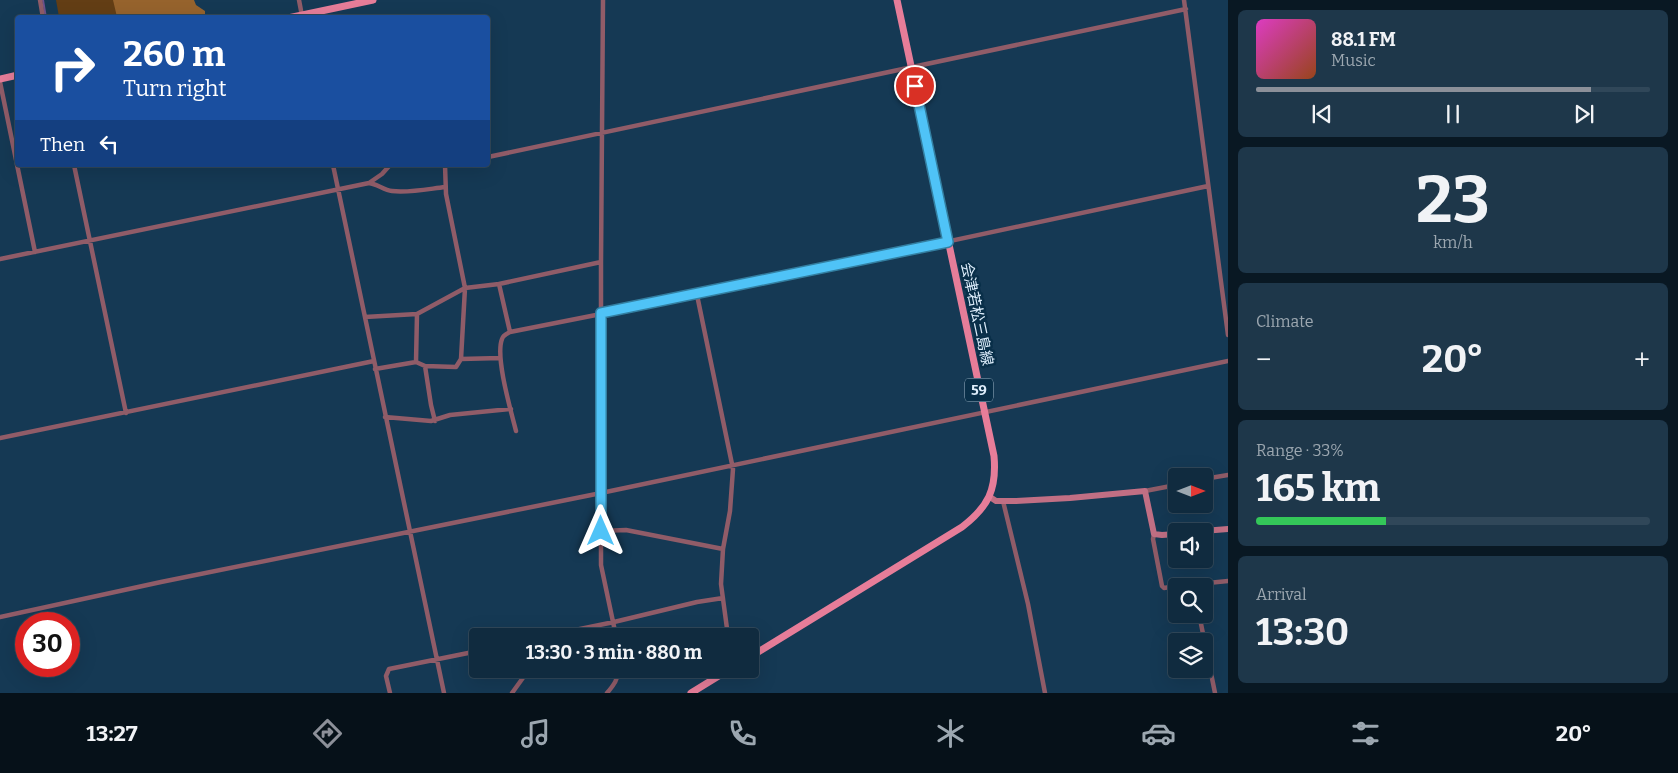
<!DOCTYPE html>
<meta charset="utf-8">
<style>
:root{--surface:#102b3f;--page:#1e374a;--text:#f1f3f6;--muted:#9ca7b0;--line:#304759;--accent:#8c9099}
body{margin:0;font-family:Bitter,"Noto Sans JP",serif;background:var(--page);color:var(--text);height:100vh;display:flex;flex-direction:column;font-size:19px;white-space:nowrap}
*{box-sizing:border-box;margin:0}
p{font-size:16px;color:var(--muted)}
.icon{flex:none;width:28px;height:28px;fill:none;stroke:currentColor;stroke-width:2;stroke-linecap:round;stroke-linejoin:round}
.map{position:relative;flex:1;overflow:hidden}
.drawer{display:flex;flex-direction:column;gap:10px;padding:10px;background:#091823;width:450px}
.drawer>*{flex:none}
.guide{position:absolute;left:15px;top:15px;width:475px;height:152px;border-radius:5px;box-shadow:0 5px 20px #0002,0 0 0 1px var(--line);background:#1a4fa0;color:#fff;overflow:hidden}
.needle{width:32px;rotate:90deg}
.fabs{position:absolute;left:1168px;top:468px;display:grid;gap:10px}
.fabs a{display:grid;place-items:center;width:45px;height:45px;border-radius:5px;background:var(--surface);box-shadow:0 5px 20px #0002,0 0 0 1px var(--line);font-size:25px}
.speed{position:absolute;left:15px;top:612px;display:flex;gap:10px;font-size:25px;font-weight:700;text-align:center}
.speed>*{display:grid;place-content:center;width:65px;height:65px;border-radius:50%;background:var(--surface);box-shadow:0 5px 20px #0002,0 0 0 1px var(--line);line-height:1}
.speed .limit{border:8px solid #d22;background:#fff;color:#111}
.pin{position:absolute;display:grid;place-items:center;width:42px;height:42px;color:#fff;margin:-21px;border:2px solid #fff;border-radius:50%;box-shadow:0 1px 5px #0007}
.me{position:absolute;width:55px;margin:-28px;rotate:0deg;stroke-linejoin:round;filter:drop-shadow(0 0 4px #0008)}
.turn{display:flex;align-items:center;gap:18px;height:105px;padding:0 25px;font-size:22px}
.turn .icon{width:65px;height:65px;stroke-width:2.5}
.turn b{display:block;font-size:35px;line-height:42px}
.then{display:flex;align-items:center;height:48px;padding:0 25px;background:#0003;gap:10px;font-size:19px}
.big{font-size:38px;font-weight:700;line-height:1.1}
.drawer .card{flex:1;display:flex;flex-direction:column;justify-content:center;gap:8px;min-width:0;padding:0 18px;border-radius:8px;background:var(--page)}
.drawer .dial{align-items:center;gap:0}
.dial b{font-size:65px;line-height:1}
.song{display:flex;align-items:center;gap:15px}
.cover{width:60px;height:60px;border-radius:8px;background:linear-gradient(135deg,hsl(310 70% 55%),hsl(20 70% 35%))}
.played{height:5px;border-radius:2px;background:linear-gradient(90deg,var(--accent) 85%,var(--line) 85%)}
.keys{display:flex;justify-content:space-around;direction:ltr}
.heat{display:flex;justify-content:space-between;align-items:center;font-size:28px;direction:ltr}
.charge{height:8px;border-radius:4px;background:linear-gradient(90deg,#34c759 33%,var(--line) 0)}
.trip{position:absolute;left:469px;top:628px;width:290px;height:50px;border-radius:5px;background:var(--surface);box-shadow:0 5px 20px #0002,0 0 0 1px var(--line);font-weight:700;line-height:50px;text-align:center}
.menu{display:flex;height:80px;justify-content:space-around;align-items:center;background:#061119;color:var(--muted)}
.menu .icon{width:35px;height:35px}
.menu .current{color:var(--accent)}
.menu b{font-size:22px;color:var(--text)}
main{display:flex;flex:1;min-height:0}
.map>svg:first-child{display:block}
</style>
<main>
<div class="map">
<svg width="1228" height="693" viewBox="0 0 1228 693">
<rect width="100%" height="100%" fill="#153954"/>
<path fill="#633e15" d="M 56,0 L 192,0 L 195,17 L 59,17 Z"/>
<path fill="#96632d" d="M 113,0 L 194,0 L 196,5 L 205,11 L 205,17 L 117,17 Z"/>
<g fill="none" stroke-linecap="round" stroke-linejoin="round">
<path stroke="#6c518c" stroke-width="2" d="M 43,0 L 46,18"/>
<path stroke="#905c68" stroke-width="4.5" d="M 40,0 L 43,18
M 299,0 L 302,16
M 603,0 L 601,262 L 601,565 L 616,636
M 1184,0 L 1228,335
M 0,82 L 35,252
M 488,157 L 1186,9
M 74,165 L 126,413
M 333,165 L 444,693
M 369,183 L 382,174 L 390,165
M 0,259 L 369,183 C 377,184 384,190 392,191 C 409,193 428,189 445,187
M 499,284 L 510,332
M 697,295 L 733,469 L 730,511 L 723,549 L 721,584 L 728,636
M 417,314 L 416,362 L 425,366 L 456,367 L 461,359 L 465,288 L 446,194 L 445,165
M 365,317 L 417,314 L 465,288 L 499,284 L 601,262
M 461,359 L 500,358
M 425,366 L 431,405 L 435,421
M 375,369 L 416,362
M 385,417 L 431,421 L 450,415 L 511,409
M 516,431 C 511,411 495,357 502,339 C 503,335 506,334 510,332 L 697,295 L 1208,186
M 0,438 L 374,361
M 1204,479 L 1228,475
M 1145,491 L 1176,485
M 1003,501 L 1028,604 L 1045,693
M 601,531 L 626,530 L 723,549
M 1154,534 L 1153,539 L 1162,586 L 1164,588 L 1176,586
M 1178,586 L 1228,581
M 1199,614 L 1215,693
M 0,617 L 161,582 L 601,493 L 1228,361
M 546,636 L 614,622 L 697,602 L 723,598
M 390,693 L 386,676 L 389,669 L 478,651
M 512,693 L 525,675 L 525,669
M 607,693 C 614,685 618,679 619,669"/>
<path stroke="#c16f84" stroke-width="6" d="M 990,497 L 996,501 L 1016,501 L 1070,498 L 1145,491 L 1154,534 L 1162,535 L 1176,534
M 1203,531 L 1228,529"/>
<path stroke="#e67d99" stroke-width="7" d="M 288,18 L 373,0
M 0,79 L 18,75
M 750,657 L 962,527 C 988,507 997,490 994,456 L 897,0
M 691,693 L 730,669"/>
</g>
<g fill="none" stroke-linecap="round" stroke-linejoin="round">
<g stroke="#337fa1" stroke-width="12">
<path id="route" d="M 601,531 L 601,313 L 948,242 L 915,86"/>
</g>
<use href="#route" stroke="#4fc3f7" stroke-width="9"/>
</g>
<g text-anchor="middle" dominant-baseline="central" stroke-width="5" stroke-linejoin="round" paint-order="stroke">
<rect fill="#092f49" stroke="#9eb5c6" stroke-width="1" x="965" y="378.5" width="28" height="23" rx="4"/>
<g font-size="14" font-weight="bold" fill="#deeefc">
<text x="979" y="390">59</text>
</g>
<g font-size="15" fill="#deeefc" stroke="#092f49">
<text transform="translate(977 314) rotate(78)">会津若松三島線</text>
</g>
</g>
</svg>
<div class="fabs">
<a><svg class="needle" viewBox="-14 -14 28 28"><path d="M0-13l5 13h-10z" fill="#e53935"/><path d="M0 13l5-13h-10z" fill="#9ca7b0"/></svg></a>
<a><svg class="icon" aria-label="sound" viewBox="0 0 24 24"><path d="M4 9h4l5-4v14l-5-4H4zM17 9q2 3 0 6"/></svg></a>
<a><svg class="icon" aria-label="search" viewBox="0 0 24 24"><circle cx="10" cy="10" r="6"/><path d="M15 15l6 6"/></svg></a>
<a><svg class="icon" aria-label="layers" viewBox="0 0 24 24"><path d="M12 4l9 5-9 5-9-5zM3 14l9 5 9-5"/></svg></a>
</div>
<div class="speed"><div class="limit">30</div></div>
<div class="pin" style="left:915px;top:86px;background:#d93025"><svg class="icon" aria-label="arrive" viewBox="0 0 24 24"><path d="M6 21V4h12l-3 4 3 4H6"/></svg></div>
<svg class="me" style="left:601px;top:531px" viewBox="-20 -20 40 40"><path d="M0-17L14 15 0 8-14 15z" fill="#4fc3f7" stroke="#fff" stroke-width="4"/></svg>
<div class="trip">13:30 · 3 min · 880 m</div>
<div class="guide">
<div class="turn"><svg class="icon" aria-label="right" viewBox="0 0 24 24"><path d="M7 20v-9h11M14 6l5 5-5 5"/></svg><div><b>260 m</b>Turn right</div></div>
<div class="then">Then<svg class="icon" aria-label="left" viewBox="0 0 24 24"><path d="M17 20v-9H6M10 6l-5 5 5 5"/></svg></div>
</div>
</div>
<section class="drawer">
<div class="card">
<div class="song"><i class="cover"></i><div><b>88.1 FM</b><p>Music</p></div></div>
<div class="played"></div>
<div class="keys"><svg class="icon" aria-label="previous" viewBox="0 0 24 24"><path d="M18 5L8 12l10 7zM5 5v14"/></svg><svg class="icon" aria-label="pause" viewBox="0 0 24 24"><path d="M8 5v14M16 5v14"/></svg><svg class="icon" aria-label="next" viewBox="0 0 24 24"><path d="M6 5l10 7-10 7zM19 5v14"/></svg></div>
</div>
<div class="card dial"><b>23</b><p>km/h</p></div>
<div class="card"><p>Climate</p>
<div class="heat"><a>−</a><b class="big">20°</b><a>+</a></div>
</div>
<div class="card"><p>Range · 33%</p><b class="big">165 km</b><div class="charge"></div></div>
<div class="card"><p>Arrival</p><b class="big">13:30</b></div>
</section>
</main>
<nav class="menu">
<b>13:27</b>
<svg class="icon current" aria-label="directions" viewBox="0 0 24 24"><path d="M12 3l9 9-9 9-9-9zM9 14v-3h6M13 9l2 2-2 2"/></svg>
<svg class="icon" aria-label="music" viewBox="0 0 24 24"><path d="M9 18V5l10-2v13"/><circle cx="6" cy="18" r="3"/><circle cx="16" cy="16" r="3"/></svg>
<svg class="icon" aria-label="phone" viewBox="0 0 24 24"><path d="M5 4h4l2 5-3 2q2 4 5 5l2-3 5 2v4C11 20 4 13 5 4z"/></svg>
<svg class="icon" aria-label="climate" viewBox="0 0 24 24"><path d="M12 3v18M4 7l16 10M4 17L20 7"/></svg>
<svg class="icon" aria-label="car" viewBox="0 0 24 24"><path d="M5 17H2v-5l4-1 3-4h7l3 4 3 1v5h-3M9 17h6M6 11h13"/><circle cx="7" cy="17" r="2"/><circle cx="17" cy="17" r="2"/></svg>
<svg class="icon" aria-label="filters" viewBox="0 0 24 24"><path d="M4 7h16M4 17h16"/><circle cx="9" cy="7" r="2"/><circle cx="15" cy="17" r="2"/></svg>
<b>20°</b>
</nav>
